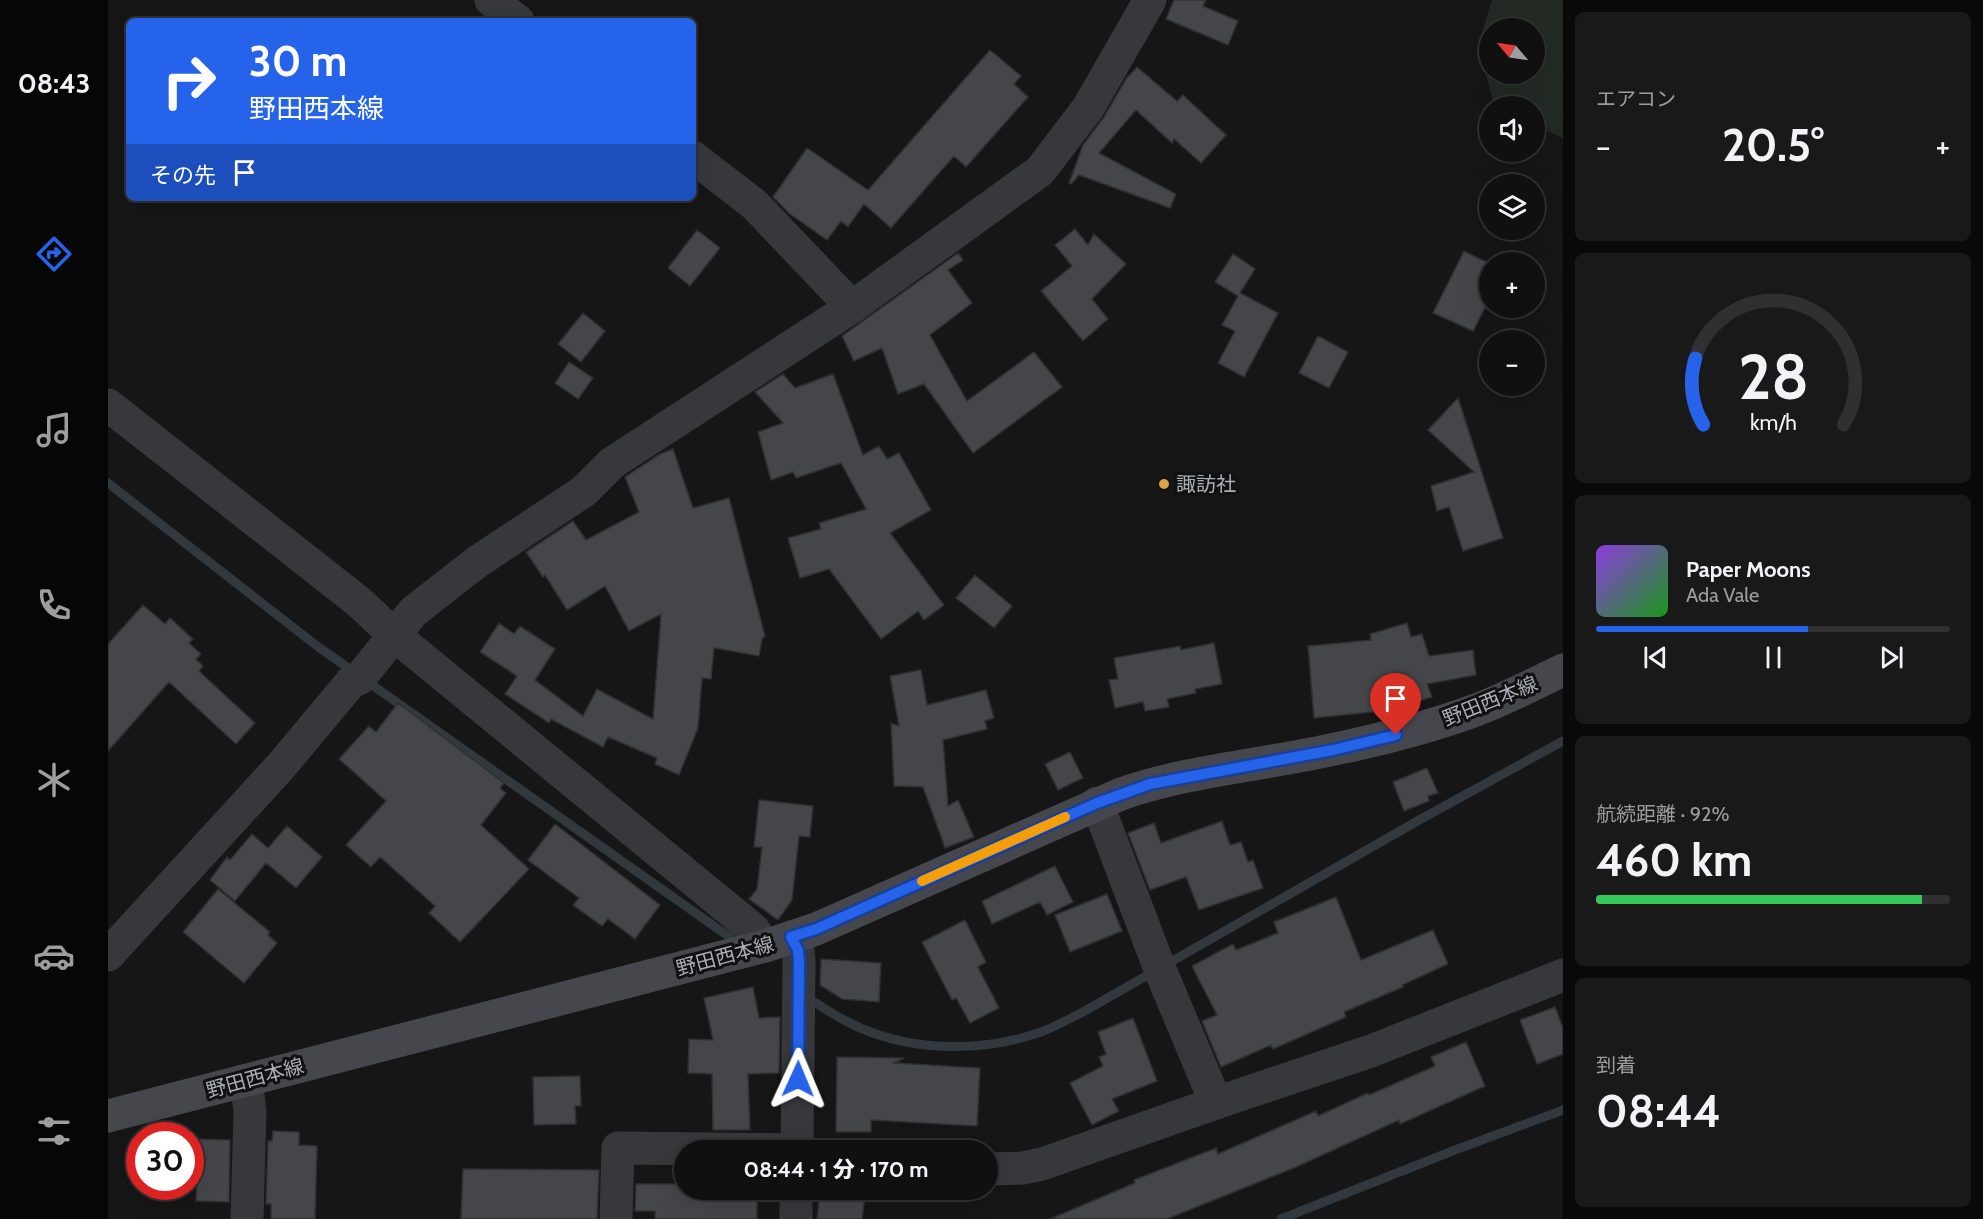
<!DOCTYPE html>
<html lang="ja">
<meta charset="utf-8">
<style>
:root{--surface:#101011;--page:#19191a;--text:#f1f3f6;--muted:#9c9d9f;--line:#303031;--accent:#2563eb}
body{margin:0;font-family:Cabin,"Noto Sans JP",sans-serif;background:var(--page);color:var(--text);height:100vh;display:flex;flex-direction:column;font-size:22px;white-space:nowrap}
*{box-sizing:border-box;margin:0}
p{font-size:20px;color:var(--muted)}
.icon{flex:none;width:33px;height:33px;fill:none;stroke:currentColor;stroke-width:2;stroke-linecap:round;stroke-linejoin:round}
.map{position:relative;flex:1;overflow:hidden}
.side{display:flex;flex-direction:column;gap:12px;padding:12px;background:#090909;width:420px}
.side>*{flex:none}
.top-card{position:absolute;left:18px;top:18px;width:570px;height:183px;border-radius:9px;box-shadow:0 6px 24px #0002,0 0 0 2px var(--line);background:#2563eb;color:#fff;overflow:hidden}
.needle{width:39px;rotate:299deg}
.controls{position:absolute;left:1371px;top:18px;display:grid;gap:12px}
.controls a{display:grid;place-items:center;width:66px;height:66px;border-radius:50%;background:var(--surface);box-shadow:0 6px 24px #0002,0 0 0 2px var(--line);font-size:30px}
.speed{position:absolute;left:18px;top:1122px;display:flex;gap:12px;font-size:30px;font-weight:700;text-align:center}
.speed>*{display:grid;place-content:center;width:78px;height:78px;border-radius:50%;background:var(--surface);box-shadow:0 6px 24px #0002,0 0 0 2px var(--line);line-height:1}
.speed .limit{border:9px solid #d22;background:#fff;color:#111}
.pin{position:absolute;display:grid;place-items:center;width:51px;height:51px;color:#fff;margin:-62px -26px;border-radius:50% 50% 50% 0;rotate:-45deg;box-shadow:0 0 6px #0007}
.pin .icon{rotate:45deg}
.me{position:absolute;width:66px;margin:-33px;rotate:1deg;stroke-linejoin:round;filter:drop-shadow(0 0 4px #0008)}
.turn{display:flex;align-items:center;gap:21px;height:126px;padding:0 24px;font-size:27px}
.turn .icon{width:78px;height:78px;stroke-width:2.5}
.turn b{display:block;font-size:42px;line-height:51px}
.then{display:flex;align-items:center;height:57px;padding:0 24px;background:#0003;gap:12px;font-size:22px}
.big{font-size:45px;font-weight:800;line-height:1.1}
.side .widget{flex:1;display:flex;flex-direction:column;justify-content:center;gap:9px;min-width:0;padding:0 21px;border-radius:9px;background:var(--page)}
.side .dial{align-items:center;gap:0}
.dial svg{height:156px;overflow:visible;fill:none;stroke:var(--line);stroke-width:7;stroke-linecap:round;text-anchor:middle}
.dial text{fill:var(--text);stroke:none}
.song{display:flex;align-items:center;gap:18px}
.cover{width:72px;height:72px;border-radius:9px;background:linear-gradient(135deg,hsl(270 70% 55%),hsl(120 70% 35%))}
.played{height:6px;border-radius:3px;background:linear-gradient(90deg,var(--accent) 60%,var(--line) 60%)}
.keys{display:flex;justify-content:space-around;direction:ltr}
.heat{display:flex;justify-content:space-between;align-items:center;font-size:33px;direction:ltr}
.charge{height:9px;border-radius:4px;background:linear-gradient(90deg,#34c759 92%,var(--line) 0)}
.trip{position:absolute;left:566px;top:1140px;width:324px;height:60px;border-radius:30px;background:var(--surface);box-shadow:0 6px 24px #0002,0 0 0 2px var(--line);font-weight:800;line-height:60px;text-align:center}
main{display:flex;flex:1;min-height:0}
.tabs{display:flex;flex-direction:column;width:108px;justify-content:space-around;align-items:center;background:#060607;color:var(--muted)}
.tabs .icon{width:42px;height:42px}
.tabs .current{color:var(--accent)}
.tabs b{font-size:27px;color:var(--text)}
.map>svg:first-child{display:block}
</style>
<main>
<nav class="tabs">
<b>08:43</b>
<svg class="icon current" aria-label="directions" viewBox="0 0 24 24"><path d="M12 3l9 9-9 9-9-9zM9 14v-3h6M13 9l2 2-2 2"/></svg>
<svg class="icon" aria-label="music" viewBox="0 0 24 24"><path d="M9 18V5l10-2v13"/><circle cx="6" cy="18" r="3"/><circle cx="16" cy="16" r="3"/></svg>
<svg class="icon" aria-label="phone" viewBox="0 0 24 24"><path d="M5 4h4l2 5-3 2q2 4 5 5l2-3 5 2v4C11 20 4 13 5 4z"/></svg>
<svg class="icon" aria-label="climate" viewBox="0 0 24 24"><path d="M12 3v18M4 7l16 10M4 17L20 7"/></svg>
<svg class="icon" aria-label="car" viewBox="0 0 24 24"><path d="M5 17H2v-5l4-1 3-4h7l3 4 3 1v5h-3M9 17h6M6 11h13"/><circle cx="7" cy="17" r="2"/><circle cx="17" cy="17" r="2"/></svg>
<svg class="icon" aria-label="filters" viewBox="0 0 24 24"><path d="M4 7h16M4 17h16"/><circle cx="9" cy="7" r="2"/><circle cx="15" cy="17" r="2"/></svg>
</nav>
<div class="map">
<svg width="1455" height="1219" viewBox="0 0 1455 1219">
<rect width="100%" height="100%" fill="#161617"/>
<path fill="#232a23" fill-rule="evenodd" d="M 1384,0 L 1455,0 L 1455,138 L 1427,125 L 1426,106 L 1395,106 L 1385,101 L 1370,46 ZM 1382,28 L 1426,28 L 1426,74 L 1382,74 Z"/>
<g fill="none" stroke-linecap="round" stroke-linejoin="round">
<path stroke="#31393f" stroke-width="9" d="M 0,483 L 209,646 L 246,672
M 257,680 L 623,938
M 708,1003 C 717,1009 726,1015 736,1020 C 795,1052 870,1054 933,1032 C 947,1027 961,1019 975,1012 L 1313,819 L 1455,741
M 1173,1219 L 1347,1150 L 1455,1110"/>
</g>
<path fill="#45464a" stroke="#303033" stroke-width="1.5" d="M 1066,0 L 1098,0 L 1095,6 L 1130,21 L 1120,45 L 1058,19 Z
M 882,50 L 913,76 L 906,84 L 920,97 L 858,167 L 846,156 L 783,228 L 756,204 L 740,227 L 733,221 L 719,240 L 682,214 L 665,197 L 699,148 L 760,190 Z
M 1029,67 L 1069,101 L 1075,95 L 1118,135 L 1093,163 L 1066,139 L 1064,143 L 1028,110 L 991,153 L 1068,194 L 1062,208 L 971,175 L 963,184 L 961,183 L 975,145 L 996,117 L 1018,79 Z
M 967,229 L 980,245 L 986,234 L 1018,264 L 984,299 L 1000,319 L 975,341 L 933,291 L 964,266 L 947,245 Z
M 589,230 L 612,248 L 582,286 L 560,268 Z
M 1356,251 L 1382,264 L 1382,298 L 1365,331 L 1325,313 Z
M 850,253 L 855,260 L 840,270 L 864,303 L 822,335 L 859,401 L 926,352 L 954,387 L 865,453 L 816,384 L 790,394 L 774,348 L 746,361 L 734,336 Z
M 1125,254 L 1147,269 L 1132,293 L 1170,313 L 1136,377 L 1110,363 L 1127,331 L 1114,325 L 1130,296 L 1107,282 Z
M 475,313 L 497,331 L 473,362 L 450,344 Z
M 1210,336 L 1240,352 L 1221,388 L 1191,373 Z
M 461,362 L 485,378 L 470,399 L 447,383 Z
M 675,374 L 687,388 L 725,374 L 755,455 L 771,446 L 779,459 L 791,453 L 823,510 L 782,533 L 836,605 L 816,620 L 810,611 L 773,639 L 721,569 L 692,578 L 680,538 L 713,529 L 711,523 L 758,509 L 733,463 L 688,478 L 685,472 L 663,480 L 650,432 L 675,423 L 647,392 Z
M 1350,398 L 1395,538 L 1355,551 L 1341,507 L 1329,511 L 1323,486 L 1366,472 L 1320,430 Z
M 565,449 L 585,508 L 621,498 L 657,636 L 654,639 L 651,656 L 606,648 L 603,679 L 594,678 L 590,728 L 571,775 L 547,764 L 549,758 L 500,737 L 495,747 L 443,719 L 441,723 L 397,694 L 409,676 L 372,652 L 391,623 L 406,634 L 412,626 L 447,649 L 427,680 L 475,716 L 489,689 L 545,719 L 553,614 L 521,631 L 497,586 L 459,610 L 437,575 L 435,577 L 418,552 L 465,521 L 478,540 L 531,512 L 517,477 L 552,454 Z
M 867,575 L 904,606 L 886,628 L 848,598 Z
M 35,605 L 57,624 L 62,618 L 85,639 L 81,643 L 93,654 L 88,659 L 95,666 L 91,671 L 147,723 L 128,744 L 61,682 L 0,751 L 0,644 Z
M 1299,623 L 1303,637 L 1314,634 L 1321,656 L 1365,650 L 1368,675 L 1319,684 L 1324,697 L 1284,710 L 1206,718 L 1200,646 L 1263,640 L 1262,634 Z
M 1106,643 L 1114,684 L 1087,689 L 1088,693 L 1059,699 L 1061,707 L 1037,711 L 1035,702 L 1007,708 L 1001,680 L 1010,679 L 1006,658 L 1072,646 L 1073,650 Z
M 813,670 L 819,705 L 878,690 L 886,718 L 877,721 L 879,729 L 835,740 L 840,806 L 850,800 L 866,837 L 837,848 L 815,787 L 786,786 L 783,723 L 791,726 L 782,676 Z
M 290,703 L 396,783 L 392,788 L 398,793 L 373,825 L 421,869 L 352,942 L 321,913 L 327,906 L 272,857 L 263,867 L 238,845 L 278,801 L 231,759 L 261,726 L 268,732 Z
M 962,752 L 975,778 L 950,790 L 937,764 Z
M 1319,768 L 1330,793 L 1320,796 L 1321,801 L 1296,811 L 1285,782 Z
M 651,800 L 705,806 L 702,837 L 691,836 L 684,900 L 670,920 L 641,899 L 649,889 L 654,847 L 646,847 Z
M 1114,821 L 1122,845 L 1133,842 L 1140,862 L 1145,860 L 1155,888 L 1091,910 L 1078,877 L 1042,890 L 1020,833 L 1046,823 L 1053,843 Z
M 447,824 L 552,905 L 527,939 L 500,919 L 494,926 L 465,905 L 471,898 L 420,860 Z
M 179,826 L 214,857 L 188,888 L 158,863 L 127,901 L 102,880 L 119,857 L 122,860 L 144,834 L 160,848 Z
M 947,866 L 965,902 L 939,915 L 932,902 L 884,924 L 874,901 Z
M 110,889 L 162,932 L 160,935 L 169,943 L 136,983 L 75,932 Z
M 999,894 L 1014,931 L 962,952 L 947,915 Z
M 1228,897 L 1253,960 L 1325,930 L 1340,964 L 1294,985 L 1295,987 L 1236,1012 L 1238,1017 L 1165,1049 L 1163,1045 L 1113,1067 L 1094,1021 L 1109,1015 L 1084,966 L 1125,944 L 1128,950 L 1170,933 L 1166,922 Z
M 857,920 L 878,962 L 870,967 L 891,1008 L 862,1023 L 848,998 L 844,1000 L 814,942 Z
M 713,959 L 773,963 L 771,1002 L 734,999 L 712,985 Z
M 645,987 L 651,1018 L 672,1017 L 671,1073 L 640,1074 L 642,1130 L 605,1130 L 604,1074 L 580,1073 L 581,1039 L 605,1040 L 596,998 Z
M 1447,1007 L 1455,1028 L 1455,1054 L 1429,1064 L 1412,1020 Z
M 1025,1018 L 1049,1081 L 1004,1099 L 1011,1111 L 984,1125 L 962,1083 L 995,1066 L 991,1057 L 998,1054 L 990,1032 Z
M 1358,1042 L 1377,1086 L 1292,1124 L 1291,1120 L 1188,1167 L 1059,1219 L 942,1219 L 1027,1183 L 1026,1180 L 1108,1148 L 1110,1154 L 1208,1111 L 1210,1116 L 1260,1093 L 1261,1095 L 1327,1066 L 1323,1057 Z
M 729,1057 L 796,1058 L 786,1063 L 872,1068 L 869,1126 L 763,1120 L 763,1132 L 728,1132 Z
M 472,1076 L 473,1106 L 467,1106 L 468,1124 L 426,1125 L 425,1077 Z
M 165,1131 L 191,1132 L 191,1145 L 209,1146 L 207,1219 L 163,1219 L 163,1204 L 158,1204 L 160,1141 L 164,1141 Z
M 91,1139 L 122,1140 L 121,1202 L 88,1201 Z
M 355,1169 L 491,1170 L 489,1219 L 353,1219 Z
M 528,1184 L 576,1184 L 576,1190 L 649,1190 L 649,1219 L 547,1219 L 547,1211 L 527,1211 Z
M 712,1191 L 757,1196 L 754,1219 L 709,1219 Z"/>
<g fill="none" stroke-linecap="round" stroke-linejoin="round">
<path stroke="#37383c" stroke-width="33" d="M 383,0 L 410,21
M 585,157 L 647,205 L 744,307
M 286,635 L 645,929 L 657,946
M 989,803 L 1053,972 L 1108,1103
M 683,937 L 690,950 L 691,962 L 689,1150
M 132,1082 L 140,1095 L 142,1112 L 139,1219
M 879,1169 L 915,1168 L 934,1164 L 1108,1103 L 1263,1051 L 1455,975
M 508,1219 L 510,1148 L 693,1150
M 688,1219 L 688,1190"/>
<path stroke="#37383c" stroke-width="33" d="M 0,405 L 251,602 L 286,635
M 0,955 L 173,766 L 244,681 L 251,679 L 305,612 L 369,562 L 476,491 L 504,463 L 744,307 L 932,171 L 980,108 L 1042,0"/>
<path stroke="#46474c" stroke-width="33" d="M 0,1116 L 657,946 L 708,929 L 1013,794 C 1082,770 1156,765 1227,749 C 1275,739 1322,727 1368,710 C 1397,699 1426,684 1455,670"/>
</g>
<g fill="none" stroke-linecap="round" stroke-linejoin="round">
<g stroke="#184099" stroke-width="15">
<path id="route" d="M 690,1079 L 691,962 L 690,950 L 683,937 L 708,929 L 989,803 L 1042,784 L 1225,750 L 1288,735"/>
</g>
<use href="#route" stroke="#2563eb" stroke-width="10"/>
<path stroke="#f59e0b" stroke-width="10" d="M 814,881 L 957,817"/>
</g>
<circle fill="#dca349" stroke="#111112" stroke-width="2" cx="1056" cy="484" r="6"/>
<g text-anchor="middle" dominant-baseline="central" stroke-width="6" stroke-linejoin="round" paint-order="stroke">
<g font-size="20" fill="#aaaeb6" stroke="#111112" text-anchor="start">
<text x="1068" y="484">諏訪社</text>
</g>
<g font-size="20" fill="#aaaeb6" stroke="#111112">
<text transform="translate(1382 701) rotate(-22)">野田西本線</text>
<text transform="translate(617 956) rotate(-15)">野田西本線</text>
<text transform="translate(147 1078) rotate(-15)">野田西本線</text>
</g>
</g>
</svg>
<div class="controls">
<a><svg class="needle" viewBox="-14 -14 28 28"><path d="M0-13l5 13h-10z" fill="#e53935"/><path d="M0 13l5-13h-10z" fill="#9c9d9f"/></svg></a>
<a><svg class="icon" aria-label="sound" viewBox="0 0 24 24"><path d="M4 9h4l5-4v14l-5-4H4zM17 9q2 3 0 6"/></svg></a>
<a><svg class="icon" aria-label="layers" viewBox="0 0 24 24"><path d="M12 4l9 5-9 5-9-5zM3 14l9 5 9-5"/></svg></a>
<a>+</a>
<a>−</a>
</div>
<div class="speed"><div class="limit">30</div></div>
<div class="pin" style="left:1288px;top:735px;background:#d93025"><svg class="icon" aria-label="arrive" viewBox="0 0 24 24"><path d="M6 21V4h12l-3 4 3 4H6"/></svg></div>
<svg class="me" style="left:690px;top:1079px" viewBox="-20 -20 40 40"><path d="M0-17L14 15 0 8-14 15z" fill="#2563eb" stroke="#fff" stroke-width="4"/></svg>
<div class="trip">08:44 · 1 分 · 170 m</div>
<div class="top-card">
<div class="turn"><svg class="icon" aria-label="right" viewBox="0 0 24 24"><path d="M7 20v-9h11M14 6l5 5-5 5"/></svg><div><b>30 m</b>野田西本線</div></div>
<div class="then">その先<svg class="icon" aria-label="arrive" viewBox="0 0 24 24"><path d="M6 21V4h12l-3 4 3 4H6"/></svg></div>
</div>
</div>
<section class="side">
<div class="widget"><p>エアコン</p>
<div class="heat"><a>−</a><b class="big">20.5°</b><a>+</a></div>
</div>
<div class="widget dial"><svg viewBox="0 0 100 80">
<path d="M14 69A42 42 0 1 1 86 69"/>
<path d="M14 69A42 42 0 0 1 10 35" stroke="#2563eb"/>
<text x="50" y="56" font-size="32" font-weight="700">28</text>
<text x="50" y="72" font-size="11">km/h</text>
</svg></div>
<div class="widget">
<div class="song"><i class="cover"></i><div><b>Paper Moons</b><p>Ada Vale</p></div></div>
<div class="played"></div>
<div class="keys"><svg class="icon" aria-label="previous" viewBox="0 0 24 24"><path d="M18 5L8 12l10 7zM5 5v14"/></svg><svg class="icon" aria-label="pause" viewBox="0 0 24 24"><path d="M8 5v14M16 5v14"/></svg><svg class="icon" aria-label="next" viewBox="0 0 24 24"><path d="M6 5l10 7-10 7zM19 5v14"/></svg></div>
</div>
<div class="widget"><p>航続距離 · 92%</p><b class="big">460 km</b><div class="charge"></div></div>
<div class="widget"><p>到着</p><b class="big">08:44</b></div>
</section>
</main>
